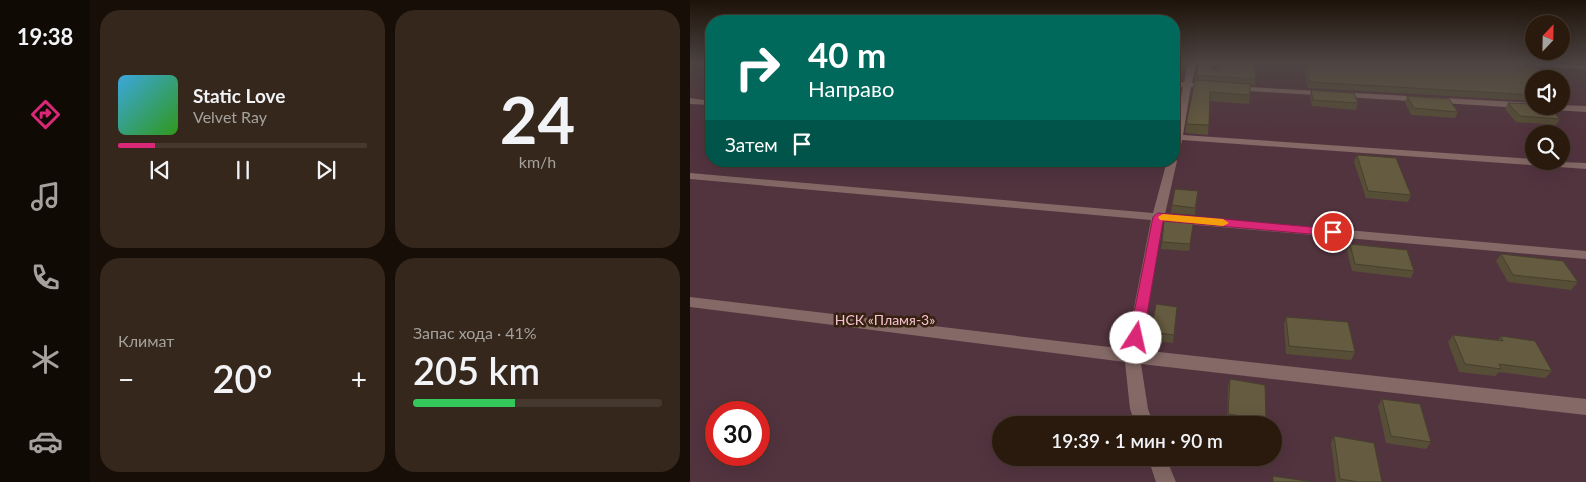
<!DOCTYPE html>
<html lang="ru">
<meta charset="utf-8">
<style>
:root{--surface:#291a0d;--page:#35271b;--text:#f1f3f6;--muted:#a5a19d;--line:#45382e;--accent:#db2777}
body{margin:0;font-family:Lato,sans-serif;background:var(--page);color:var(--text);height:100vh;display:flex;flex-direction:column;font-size:19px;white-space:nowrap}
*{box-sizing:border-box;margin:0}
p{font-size:16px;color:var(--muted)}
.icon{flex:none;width:28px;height:28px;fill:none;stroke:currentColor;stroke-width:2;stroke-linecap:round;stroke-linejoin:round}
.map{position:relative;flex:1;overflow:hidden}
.side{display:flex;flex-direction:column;gap:10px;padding:10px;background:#170e07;width:600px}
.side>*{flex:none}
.guide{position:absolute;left:15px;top:15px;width:475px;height:152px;border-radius:20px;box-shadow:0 5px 20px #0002,0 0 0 1px var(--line);background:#00695c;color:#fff;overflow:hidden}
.needle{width:32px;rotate:22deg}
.controls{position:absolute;left:835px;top:15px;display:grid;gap:10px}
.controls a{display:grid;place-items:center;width:45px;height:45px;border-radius:50%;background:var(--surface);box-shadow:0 5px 20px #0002,0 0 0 1px var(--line);font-size:25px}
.speed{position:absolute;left:15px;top:401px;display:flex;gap:10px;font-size:25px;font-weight:700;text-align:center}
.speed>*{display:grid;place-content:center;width:65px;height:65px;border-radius:50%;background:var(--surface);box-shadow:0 5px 20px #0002,0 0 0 1px var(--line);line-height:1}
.speed .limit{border:8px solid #d22;background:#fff;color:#111}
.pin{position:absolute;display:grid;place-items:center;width:42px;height:42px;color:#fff;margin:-21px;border:2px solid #fff;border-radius:50%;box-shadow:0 1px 5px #0007}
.me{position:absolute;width:55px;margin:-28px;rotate:10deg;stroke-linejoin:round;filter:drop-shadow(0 0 4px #0008)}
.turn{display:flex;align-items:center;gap:18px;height:105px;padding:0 20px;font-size:22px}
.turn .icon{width:65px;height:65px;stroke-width:2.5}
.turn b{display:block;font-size:35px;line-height:42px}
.then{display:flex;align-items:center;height:48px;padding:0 20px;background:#0003;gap:10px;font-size:19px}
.big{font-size:38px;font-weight:600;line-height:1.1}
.side .tile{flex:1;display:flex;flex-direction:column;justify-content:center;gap:8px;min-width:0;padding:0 18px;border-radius:20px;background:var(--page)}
.side .dial{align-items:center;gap:0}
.dial b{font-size:65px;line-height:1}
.song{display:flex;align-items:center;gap:15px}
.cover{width:60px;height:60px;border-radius:8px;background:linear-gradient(135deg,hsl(200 70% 55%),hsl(110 70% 35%))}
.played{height:5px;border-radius:2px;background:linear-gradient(90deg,var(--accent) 15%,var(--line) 15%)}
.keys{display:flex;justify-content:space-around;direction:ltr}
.heat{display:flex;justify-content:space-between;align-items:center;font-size:28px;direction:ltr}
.charge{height:8px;border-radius:4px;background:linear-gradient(90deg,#34c759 41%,var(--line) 0)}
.side .tiles{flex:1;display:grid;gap:10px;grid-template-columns:repeat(2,1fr)}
.trip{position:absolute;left:302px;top:416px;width:290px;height:50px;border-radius:25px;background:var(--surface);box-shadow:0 5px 20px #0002,0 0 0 1px var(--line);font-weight:600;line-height:50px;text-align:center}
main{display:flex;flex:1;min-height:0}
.dock{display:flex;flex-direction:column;width:90px;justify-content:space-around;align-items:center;background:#100a05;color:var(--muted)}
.dock .icon{width:35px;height:35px}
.dock .current{color:var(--accent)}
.dock b{font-size:22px;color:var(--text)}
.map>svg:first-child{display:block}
</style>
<main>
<nav class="dock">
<b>19:38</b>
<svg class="icon current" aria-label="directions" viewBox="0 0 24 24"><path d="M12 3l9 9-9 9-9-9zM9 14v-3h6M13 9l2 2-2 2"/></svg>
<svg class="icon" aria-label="music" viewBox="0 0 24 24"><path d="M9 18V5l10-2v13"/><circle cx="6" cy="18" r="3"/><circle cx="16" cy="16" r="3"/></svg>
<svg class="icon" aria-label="phone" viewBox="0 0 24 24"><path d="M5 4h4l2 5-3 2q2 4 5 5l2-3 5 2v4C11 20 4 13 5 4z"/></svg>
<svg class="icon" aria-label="climate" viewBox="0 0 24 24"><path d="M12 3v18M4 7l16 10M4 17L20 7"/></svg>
<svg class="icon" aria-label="car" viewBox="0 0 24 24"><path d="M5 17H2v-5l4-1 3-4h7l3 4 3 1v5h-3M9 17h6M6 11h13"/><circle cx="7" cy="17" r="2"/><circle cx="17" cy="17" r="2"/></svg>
</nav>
<section class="side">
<div class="tiles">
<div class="tile">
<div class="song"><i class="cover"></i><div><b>Static Love</b><p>Velvet Ray</p></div></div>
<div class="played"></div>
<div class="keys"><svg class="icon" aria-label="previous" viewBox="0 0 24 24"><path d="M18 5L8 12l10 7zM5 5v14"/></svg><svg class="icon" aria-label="pause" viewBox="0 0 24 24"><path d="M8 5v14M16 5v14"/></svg><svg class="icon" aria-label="next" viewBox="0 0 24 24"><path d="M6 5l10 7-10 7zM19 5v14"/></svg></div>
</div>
<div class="tile dial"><b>24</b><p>km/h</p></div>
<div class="tile"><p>Климат</p>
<div class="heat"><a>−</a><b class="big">20°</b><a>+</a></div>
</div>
<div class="tile"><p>Запас хода · 41%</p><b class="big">205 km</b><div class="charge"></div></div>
</div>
</section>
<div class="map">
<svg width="896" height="482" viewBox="0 0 896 482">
<rect width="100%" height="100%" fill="#372211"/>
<path fill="#52343f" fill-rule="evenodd" d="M 0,63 L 21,63 L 21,161 L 484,161 L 484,63 L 896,63 L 896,482 L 0,482 ZM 844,79 L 871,79 L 871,106 L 844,106 ZM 844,134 L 871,134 L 871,161 L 844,161 ZM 26,412 L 69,412 L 69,455 L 26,455 ZM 311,425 L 584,425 L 584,458 L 311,458 Z"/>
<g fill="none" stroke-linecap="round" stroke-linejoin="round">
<path fill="#846966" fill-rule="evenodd" d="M 498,63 L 506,63 L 502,83 L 519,84 L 523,86 L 519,88 L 501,87 L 493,135 L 844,159 L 844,161 L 896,163 L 896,169 L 492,140 L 489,155 L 484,158 L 484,132 L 493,87 L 484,86 L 484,82 L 494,82 Z
M 808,63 L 896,65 L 896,69 L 812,65 Z
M 541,86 L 844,103 L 844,106 L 871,105 L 896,106 L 896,112 L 544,90 L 540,88 Z
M 0,98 L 21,101 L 21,105 L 0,104 Z
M 484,158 L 487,161 L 475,214 L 896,251 L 896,259 L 473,222 L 451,350 L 896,399 L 896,415 L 451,364 L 458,409 L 464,425 L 446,425 L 440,409 L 435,362 L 0,307 L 0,297 L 436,349 L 461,220 L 0,179 L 0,173 L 463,213 L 477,161 L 484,161 Z
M 458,458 L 476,458 L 486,482 L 466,482 Z"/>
</g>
<path fill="#574e37" d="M 613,63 L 841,63 L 844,79 L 844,101 L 618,88 Z
M 522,70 L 566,79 L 565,85 L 560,85 L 560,95 L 559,104 L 520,101 L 518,135 L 495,133 L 496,124 L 506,75 Z
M 871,89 L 880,97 L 877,103 L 871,103 Z
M 621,90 L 668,103 L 666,110 L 622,106 L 620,96 Z
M 717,96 L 768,112 L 765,118 L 721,115 L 715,102 Z
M 818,103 L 870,119 L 866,125 L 826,122 L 815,109 Z
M 667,155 L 721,195 L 718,202 L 676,198 L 664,162 Z
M 508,191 L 505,215 L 481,213 L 482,205 Z
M 504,219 L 499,251 L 471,249 L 472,242 L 479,221 Z
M 660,244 L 724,271 L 721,278 L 662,271 L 657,251 Z
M 811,254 L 888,282 L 881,290 L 818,282 L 806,261 Z
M 487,307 L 483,343 L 461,340 L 461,332 Z
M 596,317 L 665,352 L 661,360 L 596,354 L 594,324 Z
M 763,335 L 808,340 L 811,336 L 862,371 L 855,378 L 809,372 L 805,376 L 769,372 L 758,342 Z
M 540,379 L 576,420 L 574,425 L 560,425 L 537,421 L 538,387 Z
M 692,399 L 741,442 L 736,449 L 696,443 L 688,406 Z
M 644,436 L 692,482 L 646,482 L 641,443 Z"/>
<path fill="#655b40" stroke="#47402d" d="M 509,63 L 522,63 L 522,70 L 529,71 L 530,63 L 565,63 L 566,79 L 506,75 Z
M 615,63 L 841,63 L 860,79 L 844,79 L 844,95 L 620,82 Z
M 505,80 L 560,84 L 560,95 L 520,92 L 519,125 L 496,124 Z
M 871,89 L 880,97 L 871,97 Z
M 621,90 L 664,93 L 668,103 L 623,100 Z
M 717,96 L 759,99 L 768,112 L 724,108 Z
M 818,103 L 844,104 L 844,106 L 858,106 L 870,119 L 830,116 Z
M 667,155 L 706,158 L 721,195 L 678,191 Z
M 485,189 L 508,191 L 505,208 L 482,205 Z
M 479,217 L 504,219 L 500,244 L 472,242 L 474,221 L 479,221 Z
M 660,244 L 717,250 L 724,271 L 665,264 Z
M 811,254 L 873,261 L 888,282 L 823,275 Z
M 466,304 L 487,307 L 484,335 L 461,332 Z
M 596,317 L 658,322 L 665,352 L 599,346 Z
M 763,335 L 813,341 L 811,336 L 845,341 L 862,371 L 809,364 L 811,369 L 775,364 Z
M 540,379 L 575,385 L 576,420 L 538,414 Z
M 692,399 L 730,404 L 741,442 L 701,436 Z
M 644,436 L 684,443 L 692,482 L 669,482 L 650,479 Z
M 583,476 L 623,482 L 583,482 Z"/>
<linearGradient id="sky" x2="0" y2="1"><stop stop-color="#1e1309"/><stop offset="0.48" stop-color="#4d4443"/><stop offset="1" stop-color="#4d4443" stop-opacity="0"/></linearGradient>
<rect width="896" height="130" fill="url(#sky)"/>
<path fill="#db2777" stroke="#8e194d" d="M 468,213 L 643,229 L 649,232 L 643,236 L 473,221 L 453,338 L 451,342 L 441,342 L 439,338 L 463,217 Z"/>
<path fill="#f59e0b" d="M 473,214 L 533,219 L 539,223 L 533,226 L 470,220 L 468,217 Z"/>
<g text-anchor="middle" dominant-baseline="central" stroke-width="5" stroke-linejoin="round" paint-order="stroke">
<g font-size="14" fill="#f6c1d3" stroke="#372211">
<text x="195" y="319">НСК «Пламя-3»</text>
</g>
</g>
</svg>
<div class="controls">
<a><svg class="needle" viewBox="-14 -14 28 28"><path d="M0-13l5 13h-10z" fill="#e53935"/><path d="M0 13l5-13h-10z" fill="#a5a19d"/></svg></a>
<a><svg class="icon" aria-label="sound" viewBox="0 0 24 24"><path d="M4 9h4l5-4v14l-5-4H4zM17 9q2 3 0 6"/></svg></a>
<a><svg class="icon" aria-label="search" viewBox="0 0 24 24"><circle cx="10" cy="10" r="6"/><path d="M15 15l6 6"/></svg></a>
</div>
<div class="speed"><div class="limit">30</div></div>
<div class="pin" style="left:643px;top:232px;background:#d93025"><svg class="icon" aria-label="arrive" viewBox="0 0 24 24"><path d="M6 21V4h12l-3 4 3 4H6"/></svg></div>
<svg class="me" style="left:446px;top:338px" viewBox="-20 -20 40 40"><circle r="19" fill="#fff"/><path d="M0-13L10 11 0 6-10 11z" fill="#db2777"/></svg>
<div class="trip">19:39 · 1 мин · 90 m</div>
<div class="guide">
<div class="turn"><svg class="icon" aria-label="right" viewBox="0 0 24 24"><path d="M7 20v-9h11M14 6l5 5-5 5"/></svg><div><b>40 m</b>Направо</div></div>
<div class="then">Затем<svg class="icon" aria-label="arrive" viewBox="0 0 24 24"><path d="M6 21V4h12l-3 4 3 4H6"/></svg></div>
</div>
</div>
</main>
